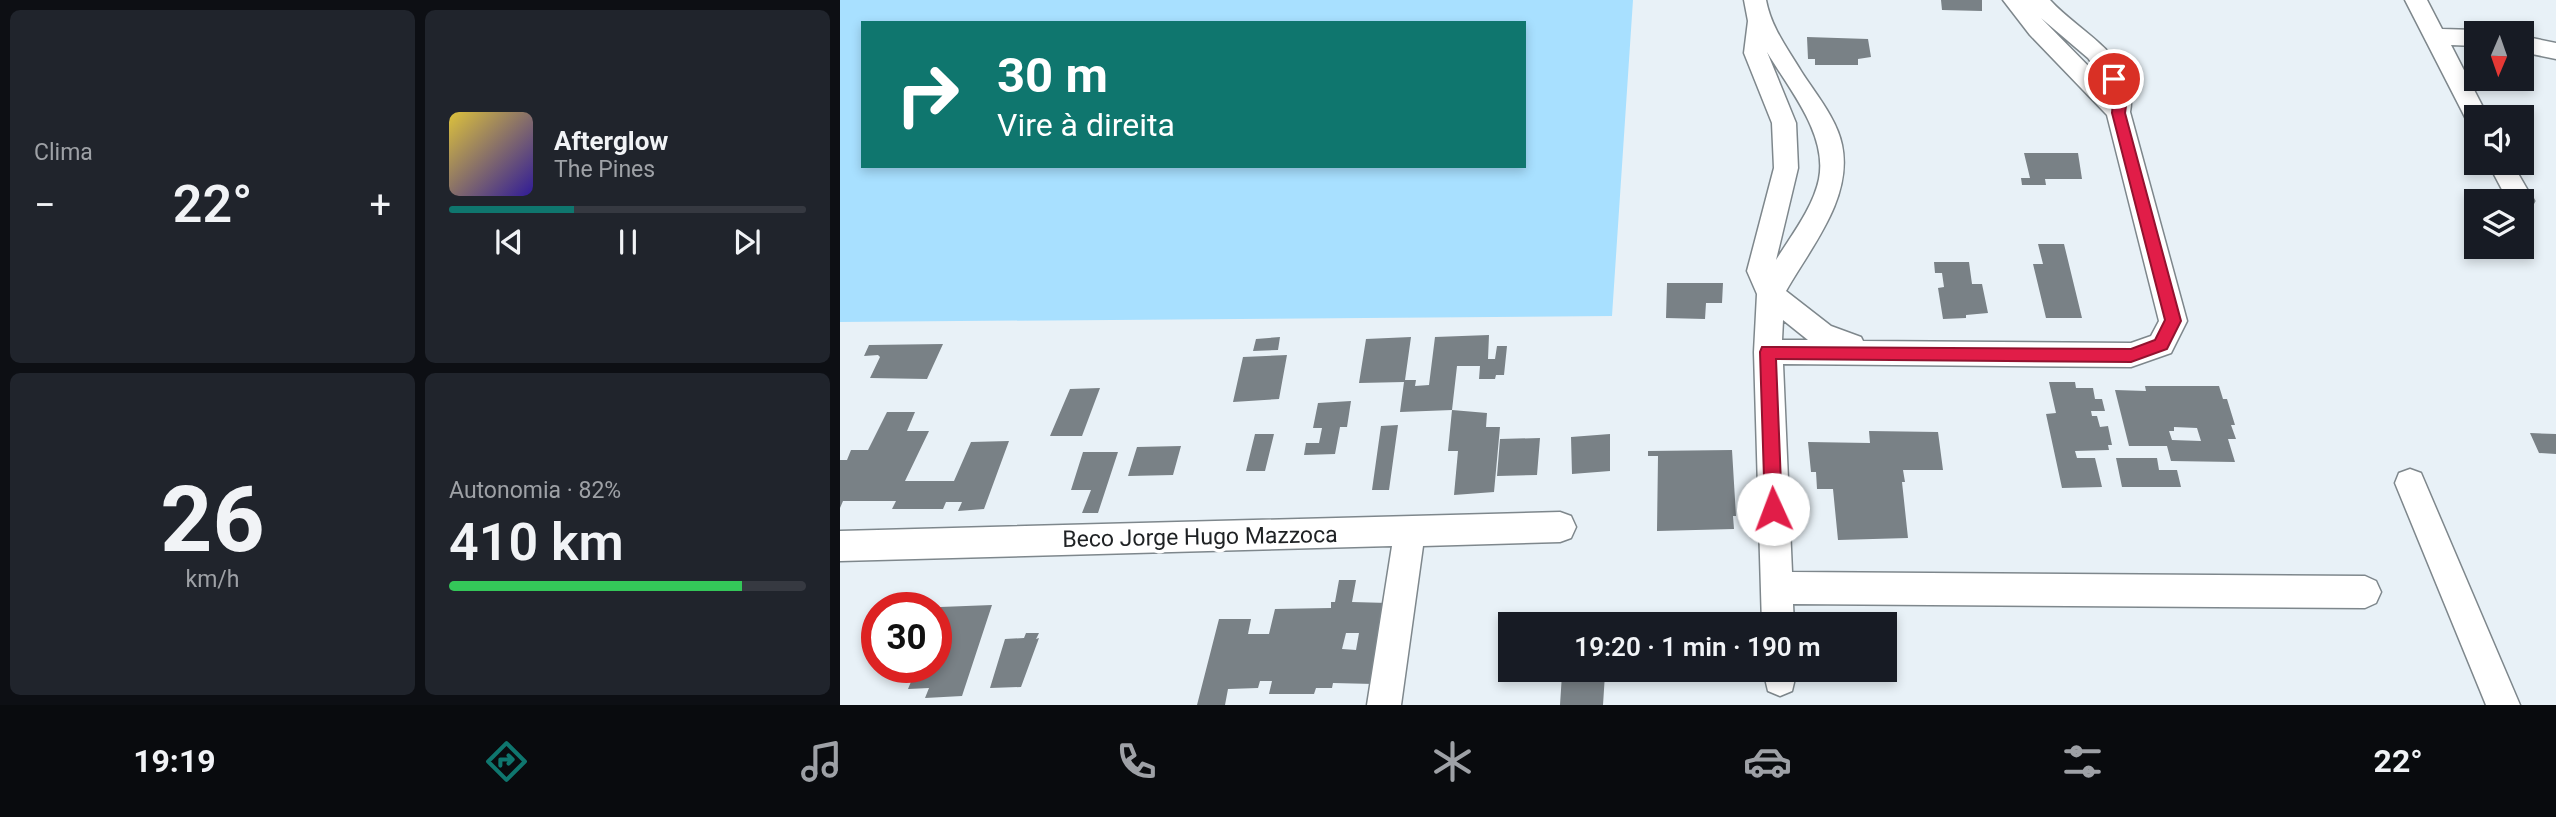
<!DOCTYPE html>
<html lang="pt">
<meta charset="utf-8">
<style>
:root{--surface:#171b24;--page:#20242c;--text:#f1f3f6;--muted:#9ea1a6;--line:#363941;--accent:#0f766e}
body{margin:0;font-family:Roboto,sans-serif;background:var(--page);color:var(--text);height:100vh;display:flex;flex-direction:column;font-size:26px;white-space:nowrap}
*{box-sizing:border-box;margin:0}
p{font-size:23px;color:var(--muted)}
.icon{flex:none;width:38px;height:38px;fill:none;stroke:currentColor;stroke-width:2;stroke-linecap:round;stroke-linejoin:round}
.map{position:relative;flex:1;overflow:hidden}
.drawer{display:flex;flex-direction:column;gap:10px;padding:10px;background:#0d0f14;width:840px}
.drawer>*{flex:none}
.top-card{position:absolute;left:21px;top:21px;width:665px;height:147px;border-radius:0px;box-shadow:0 4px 10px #0003;background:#0f766e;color:#fff;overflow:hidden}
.needle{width:46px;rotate:182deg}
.controls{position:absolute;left:1624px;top:21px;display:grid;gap:14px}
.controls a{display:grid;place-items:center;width:70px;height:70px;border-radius:0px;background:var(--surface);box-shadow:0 4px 10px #0003;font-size:35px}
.speed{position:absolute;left:21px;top:592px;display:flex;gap:14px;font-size:35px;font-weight:700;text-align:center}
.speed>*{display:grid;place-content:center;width:91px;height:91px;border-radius:50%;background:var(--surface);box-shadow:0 4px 10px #0003;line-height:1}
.speed .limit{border:10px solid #d22;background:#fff;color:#111}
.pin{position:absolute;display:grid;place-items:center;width:60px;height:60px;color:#fff;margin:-30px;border:4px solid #fff;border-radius:50%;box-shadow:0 2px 7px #0007}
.me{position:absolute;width:77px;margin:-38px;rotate:358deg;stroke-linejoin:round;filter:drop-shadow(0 0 5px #0008)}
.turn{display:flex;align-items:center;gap:24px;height:147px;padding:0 21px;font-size:32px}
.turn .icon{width:91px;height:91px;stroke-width:2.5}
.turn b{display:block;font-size:49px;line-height:60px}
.big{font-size:52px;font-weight:600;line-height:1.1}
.drawer .tile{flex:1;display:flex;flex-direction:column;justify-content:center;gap:10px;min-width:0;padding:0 24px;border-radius:10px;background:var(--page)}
.drawer .dial{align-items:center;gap:0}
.dial b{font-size:91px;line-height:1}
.song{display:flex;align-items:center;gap:21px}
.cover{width:84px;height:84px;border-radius:10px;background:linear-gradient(135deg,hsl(50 70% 55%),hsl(250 70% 35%))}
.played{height:7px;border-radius:4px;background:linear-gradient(90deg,var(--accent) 35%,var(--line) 35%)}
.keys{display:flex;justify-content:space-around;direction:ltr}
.heat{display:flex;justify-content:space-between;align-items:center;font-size:38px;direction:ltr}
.charge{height:10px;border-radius:5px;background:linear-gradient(90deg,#34c759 82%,var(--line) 0)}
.drawer .tiles{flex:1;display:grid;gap:10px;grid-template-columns:repeat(2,1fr)}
.trip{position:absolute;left:658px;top:612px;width:399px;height:70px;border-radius:0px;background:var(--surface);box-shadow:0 4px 10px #0003;font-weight:600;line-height:70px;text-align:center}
.dock{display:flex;height:112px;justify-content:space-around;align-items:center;background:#090b0e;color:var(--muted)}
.dock .icon{width:49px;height:49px}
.dock .selected{color:var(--accent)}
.dock b{font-size:32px;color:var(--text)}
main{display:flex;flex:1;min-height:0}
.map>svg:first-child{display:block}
</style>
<main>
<section class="drawer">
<div class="tiles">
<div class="tile"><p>Clima</p>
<div class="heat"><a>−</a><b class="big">22°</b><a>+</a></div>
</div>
<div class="tile">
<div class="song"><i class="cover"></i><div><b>Afterglow</b><p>The Pines</p></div></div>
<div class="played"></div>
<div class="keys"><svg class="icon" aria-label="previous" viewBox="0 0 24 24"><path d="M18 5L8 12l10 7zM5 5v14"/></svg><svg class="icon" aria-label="pause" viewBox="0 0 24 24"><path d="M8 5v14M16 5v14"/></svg><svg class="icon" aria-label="next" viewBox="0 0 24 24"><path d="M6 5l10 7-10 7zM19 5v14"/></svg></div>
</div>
<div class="tile dial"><b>26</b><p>km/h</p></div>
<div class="tile"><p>Autonomia · 82%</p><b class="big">410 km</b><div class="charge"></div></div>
</div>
</section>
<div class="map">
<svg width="1716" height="705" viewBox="0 0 1716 705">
<rect width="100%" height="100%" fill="#e8f1f7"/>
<path fill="#a8e0ff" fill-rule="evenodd" d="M 0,0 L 793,0 L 772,316 L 0,322 ZM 23,23 L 684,23 L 684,166 L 23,166 Z"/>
<path fill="#798186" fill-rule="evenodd" d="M 1101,0 L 1142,0 L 1142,11 L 1102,10 Z
M 967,37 L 1028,39 L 1031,57 L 1018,59 L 1018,65 L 975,65 L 975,59 L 968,59 Z
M 1184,153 L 1238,153 L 1242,179 L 1205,179 L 1206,185 L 1182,185 L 1181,178 L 1190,178 Z
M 1198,244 L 1224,244 L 1242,318 L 1206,318 L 1193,264 L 1203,264 Z
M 1094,262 L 1129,262 L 1132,284 L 1142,284 L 1148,313 L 1126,315 L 1126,318 L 1103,319 L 1098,288 L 1104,287 L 1102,273 L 1095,273 Z
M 827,283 L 883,283 L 882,303 L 866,303 L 865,319 L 826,318 Z
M 649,335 L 648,359 L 655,359 L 657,346 L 667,346 L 664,375 L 656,375 L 655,379 L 639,379 L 640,366 L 617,366 L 612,410 L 560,412 L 564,382 L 519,383 L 526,339 L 571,337 L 565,380 L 576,380 L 575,386 L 589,385 L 595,337 Z
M 440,337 L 438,350 L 413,351 L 416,339 Z
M 103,344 L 87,379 L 30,378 L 40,357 L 38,355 L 24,356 L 29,345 Z
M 447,355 L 439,399 L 393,402 L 403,357 Z
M 1209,382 L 1235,382 L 1236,388 L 1253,388 L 1255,399 L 1262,399 L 1265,411 L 1251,411 L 1252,416 L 1257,416 L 1260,427 L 1268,426 L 1272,445 L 1268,445 L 1269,450 L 1235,451 L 1237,458 L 1255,458 L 1262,487 L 1222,488 L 1206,414 L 1216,413 Z
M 1305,386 L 1379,386 L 1383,399 L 1387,399 L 1395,425 L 1391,425 L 1396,439 L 1388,439 L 1395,462 L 1331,461 L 1327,446 L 1289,446 L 1275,390 L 1306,391 ZM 1334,427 L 1357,428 L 1361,441 L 1332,440 L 1329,431 L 1334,431 Z
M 260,388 L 242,436 L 210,436 L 230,389 Z
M 511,401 L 507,427 L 500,427 L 495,454 L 464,455 L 466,443 L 479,443 L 482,428 L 473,428 L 478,403 Z
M 612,410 L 647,413 L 646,427 L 660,427 L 654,492 L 614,495 L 618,451 L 608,451 Z
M 47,412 L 75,412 L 67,431 L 89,431 L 65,481 L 114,481 L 131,442 L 169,441 L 144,509 L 118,511 L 122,502 L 106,502 L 103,509 L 52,509 L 56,501 L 3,501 L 0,508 L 0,460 L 7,460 L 11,450 L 28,450 Z
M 558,425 L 549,490 L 532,490 L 541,426 Z
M 1029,431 L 1098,432 L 1103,470 L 1063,470 L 1065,482 L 1062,482 L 1068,538 L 998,540 L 993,489 L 977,489 L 976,472 L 971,472 L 968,442 L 1030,443 Z
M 1690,433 L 1716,434 L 1716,454 L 1699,453 Z
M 415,434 L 434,434 L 425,471 L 406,471 Z
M 770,434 L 770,471 L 732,474 L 731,437 Z
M 700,438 L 697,475 L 657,476 L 660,439 Z
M 341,446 L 333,475 L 288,476 L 297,447 Z
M 892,450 L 896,516 L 893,516 L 894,529 L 817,531 L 818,456 L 808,456 L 808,451 Z
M 243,452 L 278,452 L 258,513 L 242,513 L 251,490 L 231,490 Z
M 1276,458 L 1317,458 L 1319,470 L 1337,470 L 1341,487 L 1282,487 Z
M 499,580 L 516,580 L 512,602 L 548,603 L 534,684 L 493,683 L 492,688 L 476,688 L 474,694 L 429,694 L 432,681 L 420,681 L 418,688 L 388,689 L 385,705 L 357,705 L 379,619 L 411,619 L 408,634 L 429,634 L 435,609 L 491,608 L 491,602 L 495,602 ZM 506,633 L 519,633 L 516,650 L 502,649 Z
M 152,605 L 122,696 L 85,698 L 89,688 L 68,689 L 77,667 L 96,667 L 96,616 L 100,607 Z
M 186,633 L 199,633 L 196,639 L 199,638 L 181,687 L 150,688 L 165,639 L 184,638 Z
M 722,674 L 765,674 L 763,705 L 720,705 Z"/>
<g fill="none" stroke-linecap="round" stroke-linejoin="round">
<g stroke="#7e878c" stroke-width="3">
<path id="street" d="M 904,0 L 926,0 C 931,27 947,48 961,71 C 975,93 997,119 1002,145 C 1013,198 971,247 946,291 L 991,326 L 1021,337 L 1023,341 L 1291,343 L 1311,336 L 1319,321 L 1267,115 L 1190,35 L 1163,0 L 1210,0 C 1240,33 1300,59 1290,112 L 1347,321 L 1331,353 L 1291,367 L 943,364 L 952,572 L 1525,576 L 1536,581 L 1541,592 L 1536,603 L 1525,608 L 953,604 L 954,625 L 922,625 L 914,352 L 917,294 L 907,271 L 934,168 L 932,123 L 904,53 L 908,21 ZM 1201,18 L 1248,58 L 1266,84 ZM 927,52 C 948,88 988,134 979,179 C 973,208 951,236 936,260 L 958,168 L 956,123 ZM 943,320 L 968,340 L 942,340 Z
M 1565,0 L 1587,0 L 1602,29 L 1636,30 L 1644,33 L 1636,33 L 1636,46 L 1611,45 L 1648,117 L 1636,117 L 1636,126 L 1628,123 Z
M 1682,36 L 1716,43 L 1716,59 L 1682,52 Z
M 1648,163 L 1672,163 L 1694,201 L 1690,208 L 1682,211 L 1682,201 L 1668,201 Z
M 1570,469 L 1581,473 L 1680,705 L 1646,705 L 1555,483 L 1559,473 Z
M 720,512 L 731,516 L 736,527 L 731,538 L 720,542 L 583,546 L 561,705 L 527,705 L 552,546 L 0,561 L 0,531 Z
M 923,670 L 957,670 L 952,691 L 940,696 L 928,691 Z"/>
</g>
<use href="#street" fill="#fff" fill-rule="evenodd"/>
</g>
<path fill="#e11d48" stroke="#92132f" stroke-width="2" d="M 1274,74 L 1279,75 L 1288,92 L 1285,113 L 1341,321 L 1327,349 L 1291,362 L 936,359 L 942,509 L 940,515 L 933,517 L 927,515 L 925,509 L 920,352 L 922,347 L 1291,349 L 1315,340 L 1325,320 L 1272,113 L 1274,92 L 1268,79 Z"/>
<g text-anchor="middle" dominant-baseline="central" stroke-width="7" stroke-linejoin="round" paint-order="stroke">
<g font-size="23" fill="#1f2224" stroke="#fff">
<text transform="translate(360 537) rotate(-1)">Beco Jorge Hugo Mazzoca</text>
</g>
</g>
</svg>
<div class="controls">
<a><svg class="needle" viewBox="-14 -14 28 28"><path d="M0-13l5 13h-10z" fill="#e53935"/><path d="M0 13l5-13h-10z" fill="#9ea1a6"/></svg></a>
<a><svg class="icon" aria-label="sound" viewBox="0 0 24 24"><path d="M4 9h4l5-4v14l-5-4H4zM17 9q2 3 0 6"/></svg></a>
<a><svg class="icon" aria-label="layers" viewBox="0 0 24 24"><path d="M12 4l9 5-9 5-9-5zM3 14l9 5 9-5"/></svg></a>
</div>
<div class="speed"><div class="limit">30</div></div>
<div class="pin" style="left:1274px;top:79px;background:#d93025"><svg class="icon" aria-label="arrive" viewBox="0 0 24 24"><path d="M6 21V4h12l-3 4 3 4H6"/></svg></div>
<svg class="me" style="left:933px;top:509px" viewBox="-20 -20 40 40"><circle r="19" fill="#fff"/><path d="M0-13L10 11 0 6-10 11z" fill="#e11d48"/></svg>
<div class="trip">19:20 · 1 min · 190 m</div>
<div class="top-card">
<div class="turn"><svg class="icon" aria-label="right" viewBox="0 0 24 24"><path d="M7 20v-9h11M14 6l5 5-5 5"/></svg><div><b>30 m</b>Vire à direita</div></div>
</div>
</div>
</main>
<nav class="dock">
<b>19:19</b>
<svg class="icon selected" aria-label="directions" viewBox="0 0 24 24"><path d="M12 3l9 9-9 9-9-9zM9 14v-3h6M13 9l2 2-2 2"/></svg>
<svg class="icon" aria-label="music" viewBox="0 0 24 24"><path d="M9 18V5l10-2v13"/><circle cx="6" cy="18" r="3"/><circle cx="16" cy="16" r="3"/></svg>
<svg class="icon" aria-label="phone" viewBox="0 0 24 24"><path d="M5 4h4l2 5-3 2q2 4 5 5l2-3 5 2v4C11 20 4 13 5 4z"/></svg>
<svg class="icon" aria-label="climate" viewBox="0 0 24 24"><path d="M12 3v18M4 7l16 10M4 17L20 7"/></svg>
<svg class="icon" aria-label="car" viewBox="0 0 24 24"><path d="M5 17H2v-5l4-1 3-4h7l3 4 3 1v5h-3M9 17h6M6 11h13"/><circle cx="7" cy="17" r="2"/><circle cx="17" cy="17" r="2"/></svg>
<svg class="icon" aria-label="filters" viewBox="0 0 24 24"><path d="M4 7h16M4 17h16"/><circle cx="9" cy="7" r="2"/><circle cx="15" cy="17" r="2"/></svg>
<b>22°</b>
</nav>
